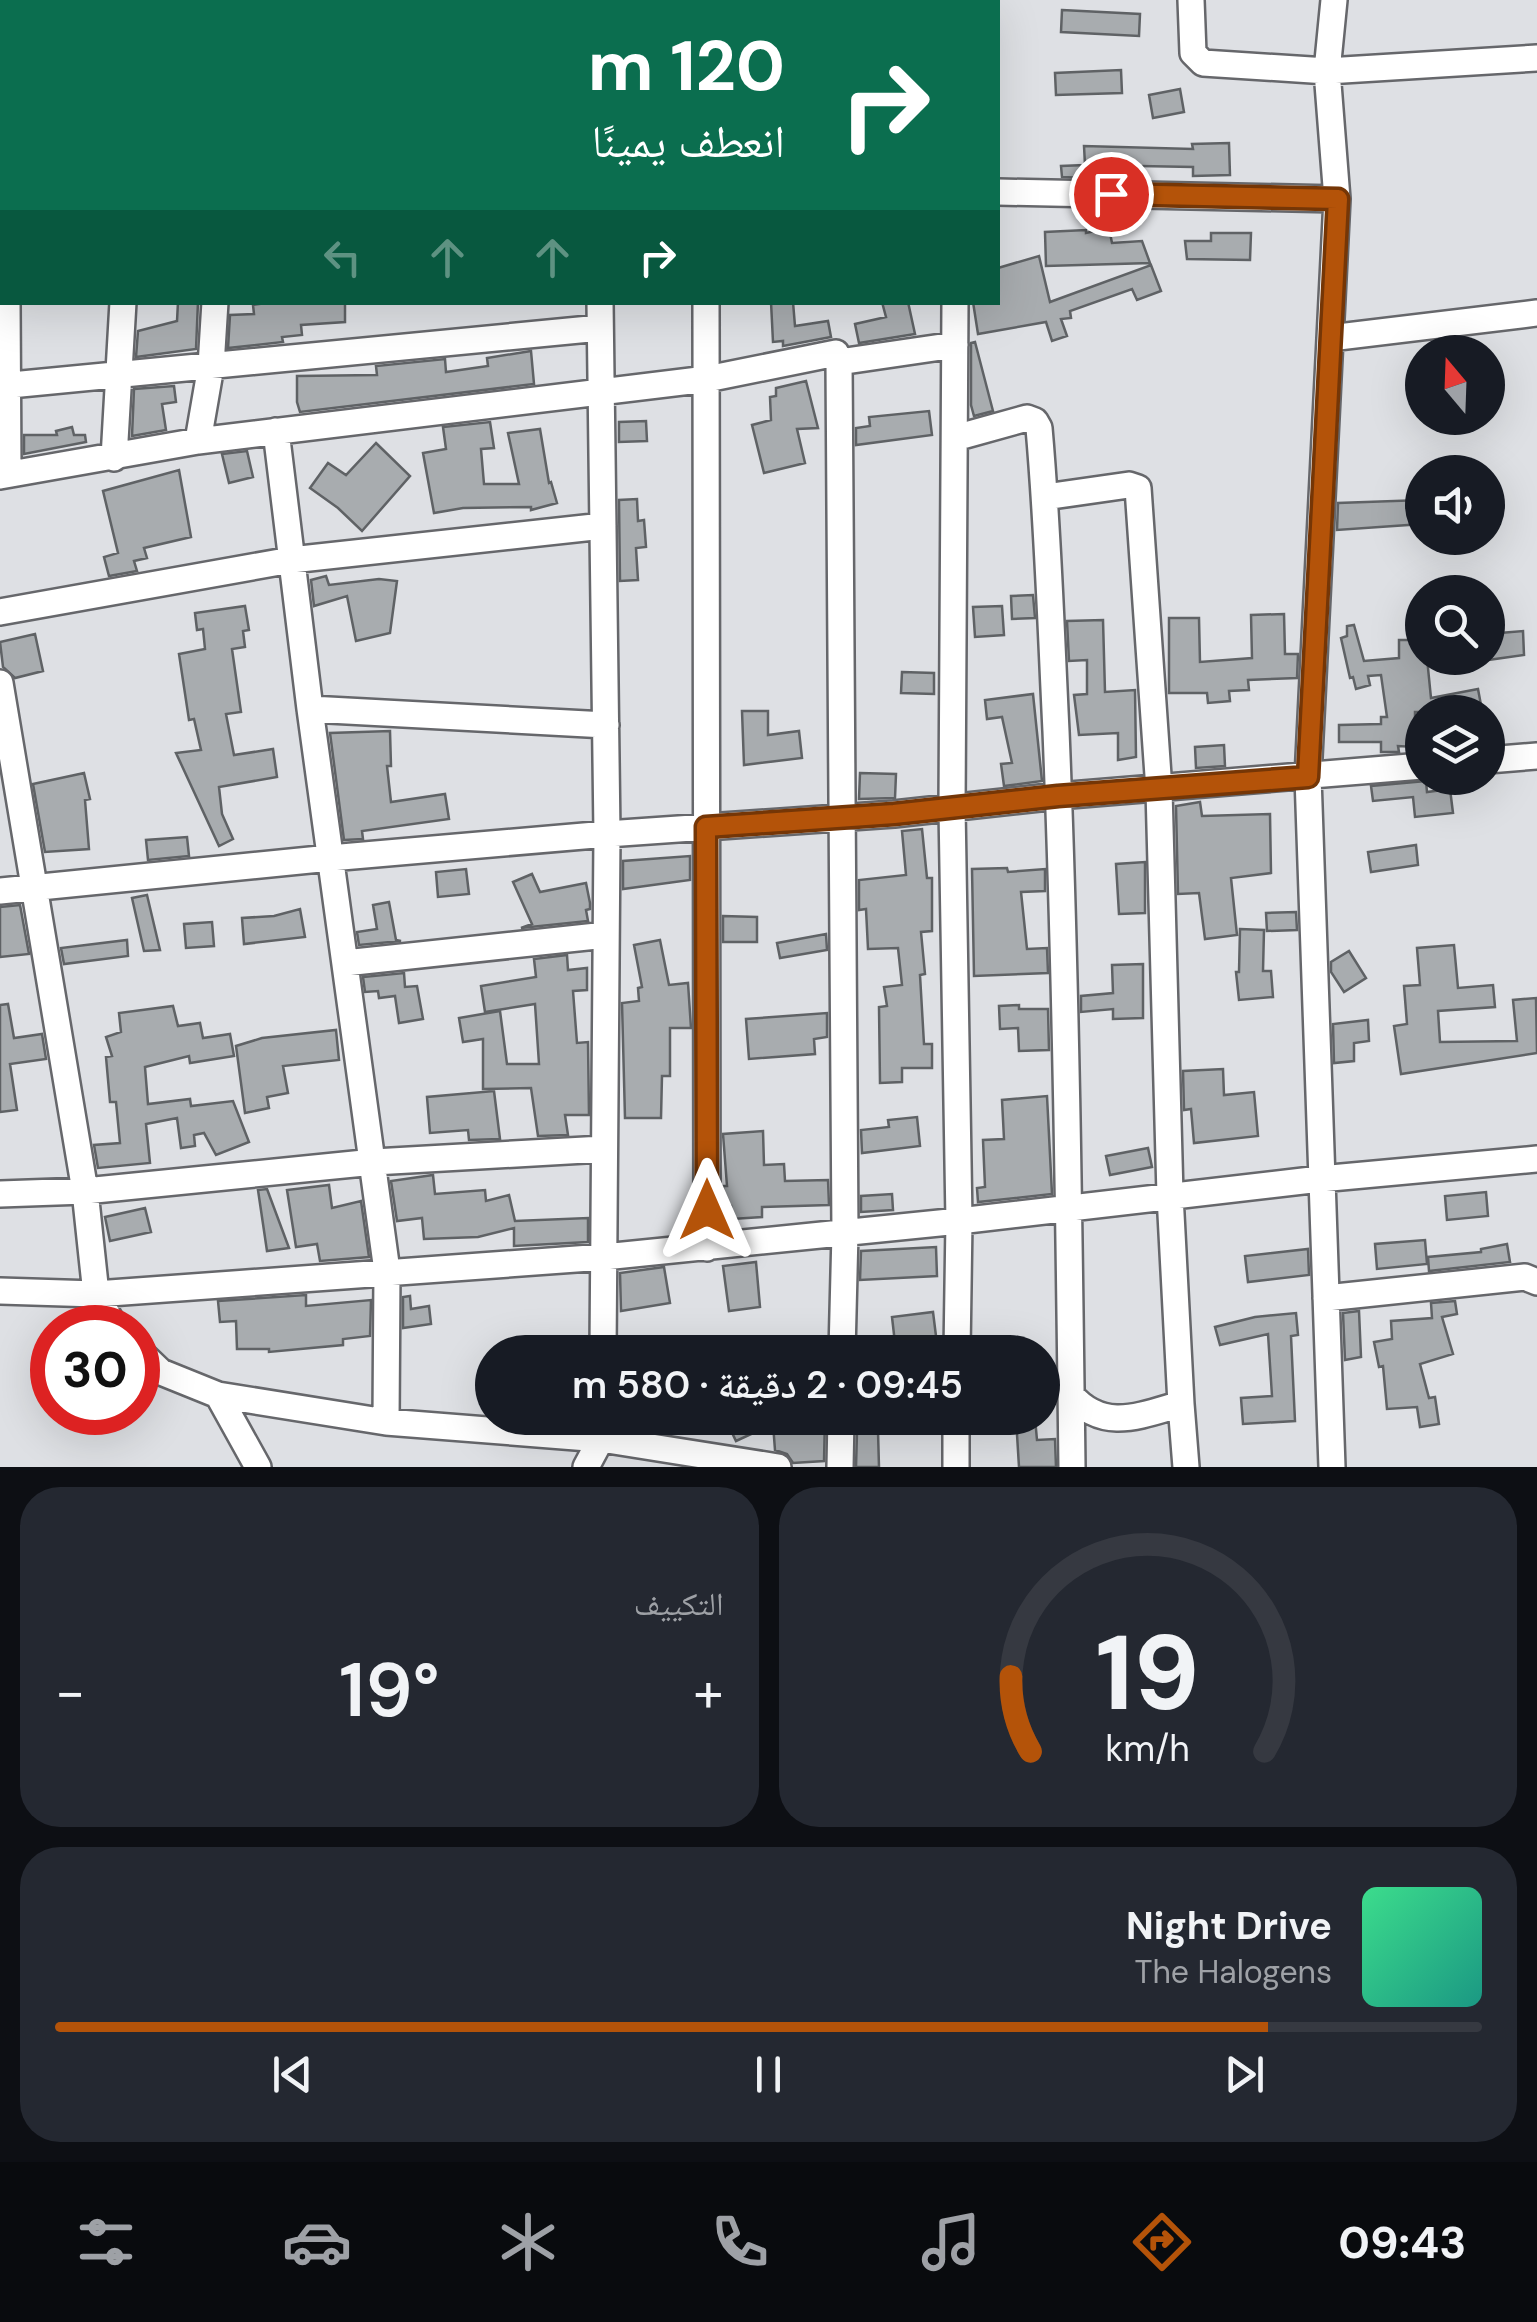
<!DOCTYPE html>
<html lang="ar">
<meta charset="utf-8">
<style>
:root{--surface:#171b24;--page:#242831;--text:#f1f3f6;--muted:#9ea1a6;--line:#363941;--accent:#b45309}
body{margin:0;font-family:"DM Sans","Noto Naskh Arabic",sans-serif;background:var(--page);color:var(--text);direction:rtl;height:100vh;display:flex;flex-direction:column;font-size:38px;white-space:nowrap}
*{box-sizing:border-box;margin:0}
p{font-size:32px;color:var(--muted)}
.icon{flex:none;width:55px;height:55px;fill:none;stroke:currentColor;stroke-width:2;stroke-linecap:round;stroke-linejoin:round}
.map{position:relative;height:1467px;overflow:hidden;direction:ltr}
.sheet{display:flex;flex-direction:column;gap:20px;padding:20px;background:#0d0f14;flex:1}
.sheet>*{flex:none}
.hud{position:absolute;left:0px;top:0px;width:1000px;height:305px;box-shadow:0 10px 40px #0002;direction:rtl;background:#0b6e4f;color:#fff;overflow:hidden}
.needle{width:65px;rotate:341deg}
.controls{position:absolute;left:1405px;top:335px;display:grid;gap:20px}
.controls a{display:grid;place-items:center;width:100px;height:100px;border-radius:50%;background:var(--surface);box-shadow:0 10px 40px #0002;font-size:50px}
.speed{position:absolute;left:30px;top:1305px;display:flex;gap:20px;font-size:50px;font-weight:700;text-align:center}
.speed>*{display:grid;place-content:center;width:130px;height:130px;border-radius:50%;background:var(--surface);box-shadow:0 10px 40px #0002;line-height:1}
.speed .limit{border:15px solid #d22;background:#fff;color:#111}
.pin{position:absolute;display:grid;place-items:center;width:85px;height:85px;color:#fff;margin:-42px;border:5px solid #fff;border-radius:50%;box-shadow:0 2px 10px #0007}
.me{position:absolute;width:110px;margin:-55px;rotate:0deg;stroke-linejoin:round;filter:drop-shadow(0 0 8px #0008)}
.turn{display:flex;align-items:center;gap:35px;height:210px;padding:0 50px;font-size:45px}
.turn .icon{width:130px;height:130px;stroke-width:2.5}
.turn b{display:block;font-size:70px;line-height:85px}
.lanes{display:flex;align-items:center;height:95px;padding:0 50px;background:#0003;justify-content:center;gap:50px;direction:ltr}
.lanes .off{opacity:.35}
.big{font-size:75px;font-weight:600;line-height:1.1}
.sheet .tile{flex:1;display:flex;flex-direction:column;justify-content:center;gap:15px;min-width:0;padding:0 35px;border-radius:40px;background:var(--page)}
.sheet .dial{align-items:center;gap:0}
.dial svg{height:260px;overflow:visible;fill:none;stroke:var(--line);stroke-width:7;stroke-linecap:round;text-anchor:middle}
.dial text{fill:var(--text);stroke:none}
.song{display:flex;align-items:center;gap:30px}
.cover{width:120px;height:120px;border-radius:15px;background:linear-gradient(135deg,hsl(150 70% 55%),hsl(170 70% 35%))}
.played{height:10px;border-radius:5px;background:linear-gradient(90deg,var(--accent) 85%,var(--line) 85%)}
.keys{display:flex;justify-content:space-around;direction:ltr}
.heat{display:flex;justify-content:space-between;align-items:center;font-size:55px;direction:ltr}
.sheet .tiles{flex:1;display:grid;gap:20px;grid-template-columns:1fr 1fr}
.tile:last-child{grid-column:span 2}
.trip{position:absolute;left:475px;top:1335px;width:585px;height:100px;border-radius:50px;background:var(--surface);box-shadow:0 10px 40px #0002;font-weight:600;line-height:100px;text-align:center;direction:rtl}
.menu{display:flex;height:160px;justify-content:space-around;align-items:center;background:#090b0e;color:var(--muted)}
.menu .icon{width:70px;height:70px}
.menu .selected{color:var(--accent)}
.menu b{font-size:45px;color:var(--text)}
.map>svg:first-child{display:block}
</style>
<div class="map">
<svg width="1537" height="1467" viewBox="0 0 1537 1467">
<rect width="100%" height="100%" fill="#dee0e4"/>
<path fill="#a8acaf" stroke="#5f6265" stroke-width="2.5" d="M 1062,10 L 1140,14 L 1139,36 L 1061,32 Z
M 1121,70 L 1122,93 L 1056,95 L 1055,73 Z
M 1180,89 L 1184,112 L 1153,118 L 1149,95 Z
M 1229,143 L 1230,175 L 1193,176 L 1193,167 L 1086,165 L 1086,178 L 1062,177 L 1061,166 L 1085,165 L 1084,146 L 1193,149 L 1192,144 Z
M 1109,228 L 1112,243 L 1142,241 L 1150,263 L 1046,266 L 1045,232 L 1086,230 L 1086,233 Z
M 1211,233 L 1251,233 L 1250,260 L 1187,259 L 1185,241 L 1211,241 Z
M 1039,256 L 1050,302 L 1151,265 L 1161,291 L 1137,300 L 1132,289 L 1070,311 L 1071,318 L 1061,319 L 1067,336 L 1052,341 L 1046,322 L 978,334 L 973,302 L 998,302 L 998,268 Z
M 178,302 L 198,302 L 196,349 L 136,357 L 138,331 L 177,321 Z
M 273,302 L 345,302 L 345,322 L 301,325 L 302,335 L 282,337 L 283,342 L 228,348 L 230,315 L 254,314 L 253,305 Z
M 771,302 L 793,302 L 795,326 L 828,321 L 831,337 L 783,346 L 783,341 L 773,342 Z
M 882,302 L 908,302 L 915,334 L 859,343 L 855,324 L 886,317 Z
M 975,342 L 993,411 L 974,416 L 971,405 L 971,343 Z
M 531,351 L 534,384 L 300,412 L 297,402 L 297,376 L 377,375 L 376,366 L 445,359 L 446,372 L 488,366 L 487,358 Z
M 806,381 L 818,428 L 797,429 L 805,463 L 764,473 L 752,425 L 771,420 L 770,397 L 776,396 L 776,388 Z
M 174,386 L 176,402 L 162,404 L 166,430 L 132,436 L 134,389 Z
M 929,411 L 932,435 L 856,445 L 856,428 L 870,426 L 869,417 Z
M 646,421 L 647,441 L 619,442 L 619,422 Z
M 490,422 L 494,448 L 481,449 L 484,484 L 519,484 L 508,433 L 540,429 L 549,483 L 551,482 L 557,503 L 531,510 L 531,507 L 463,508 L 434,513 L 423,453 L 446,449 L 443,427 Z
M 72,427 L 74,435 L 85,435 L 86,442 L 24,454 L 24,435 L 57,435 L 56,431 Z
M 376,443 L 410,476 L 362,531 L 338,508 L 310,488 L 328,463 L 346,475 Z
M 247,451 L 253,477 L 229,483 L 222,454 Z
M 179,470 L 191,537 L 144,548 L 147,558 L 134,561 L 137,571 L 109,576 L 104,557 L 118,553 L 103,491 Z
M 637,499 L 638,521 L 644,520 L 646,547 L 636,548 L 638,580 L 620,581 L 619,500 Z
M 1422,500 L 1422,524 L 1337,530 L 1338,503 Z
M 326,576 L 329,585 L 379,579 L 397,581 L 390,633 L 356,641 L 347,596 L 314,606 L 311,580 Z
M 1033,595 L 1035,618 L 1012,619 L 1011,596 Z
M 245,606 L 249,630 L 243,631 L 245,647 L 232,649 L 241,712 L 226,714 L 234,755 L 273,749 L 277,777 L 219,787 L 222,814 L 233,839 L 219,846 L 176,753 L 201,750 L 194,719 L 189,720 L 179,654 L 205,649 L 203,629 L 197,630 L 195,613 Z
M 1002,606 L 1004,635 L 975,637 L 973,607 Z
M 1284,614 L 1285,654 L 1298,654 L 1297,678 L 1248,680 L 1249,690 L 1229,691 L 1230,701 L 1208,703 L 1207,693 L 1169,693 L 1169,618 L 1199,618 L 1200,662 L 1252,658 L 1251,615 Z
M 1103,620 L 1105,692 L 1135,690 L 1136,757 L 1118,760 L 1118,733 L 1079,735 L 1074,695 L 1087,694 L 1087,660 L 1069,661 L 1067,621 Z
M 1354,625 L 1364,661 L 1399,658 L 1399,640 L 1422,640 L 1422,658 L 1427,658 L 1431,698 L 1478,689 L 1481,705 L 1440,712 L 1415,712 L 1415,747 L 1398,746 L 1399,752 L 1381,752 L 1381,742 L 1339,742 L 1339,725 L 1381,724 L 1381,717 L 1387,717 L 1381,675 L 1368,676 L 1370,685 L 1356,689 L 1353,677 L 1350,678 L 1341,638 L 1347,636 L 1347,626 Z
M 1523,631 L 1524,655 L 1488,660 L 1488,634 Z
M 35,634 L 43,671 L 15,678 L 3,667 L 0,642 Z
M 902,672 L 934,673 L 934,694 L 901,693 Z
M 1033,694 L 1042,781 L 1004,786 L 1001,764 L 1012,763 L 1002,717 L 987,719 L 985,700 Z
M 742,711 L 768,711 L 768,735 L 799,731 L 802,758 L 744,765 Z
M 390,731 L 391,766 L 387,766 L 391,802 L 445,794 L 449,819 L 362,831 L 363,839 L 344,840 L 330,733 Z
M 1224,745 L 1225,766 L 1196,768 L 1195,747 Z
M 84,773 L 90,799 L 85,800 L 89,849 L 45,852 L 33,784 Z
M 860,773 L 896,774 L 895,798 L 859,799 Z
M 1426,781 L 1427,792 L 1450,789 L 1453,813 L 1415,817 L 1413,797 L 1373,801 L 1371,786 Z
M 1200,802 L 1202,816 L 1270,814 L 1271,873 L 1231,878 L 1237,935 L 1205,939 L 1199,893 L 1178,894 L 1176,806 Z
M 922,829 L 927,878 L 932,878 L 932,931 L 921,932 L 925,974 L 920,975 L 924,1044 L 932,1044 L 932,1068 L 902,1068 L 902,1082 L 880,1083 L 879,1007 L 887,1006 L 884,987 L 902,985 L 898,948 L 868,949 L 866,909 L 859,910 L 859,880 L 906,875 L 902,831 Z
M 187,837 L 189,856 L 148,860 L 146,840 Z
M 1416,845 L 1418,865 L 1371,872 L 1368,852 Z
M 690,856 L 690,880 L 623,889 L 623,861 Z
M 1145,862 L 1145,913 L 1119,914 L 1116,864 Z
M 1007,868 L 1008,872 L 1045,869 L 1045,891 L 1021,892 L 1027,949 L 1047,948 L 1048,973 L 974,976 L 972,869 Z
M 466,869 L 469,894 L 438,897 L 436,872 Z
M 532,874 L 540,892 L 586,883 L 590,903 L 590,909 L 586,910 L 588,921 L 521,928 L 532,924 L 513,882 Z
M 147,895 L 160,950 L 144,951 L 132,898 Z
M 389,902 L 396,940 L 401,941 L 359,945 L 357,932 L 377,929 L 373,905 Z
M 20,905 L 29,954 L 0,957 L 0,907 Z
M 300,909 L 305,937 L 244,944 L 242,918 L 274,916 Z
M 1296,912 L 1297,930 L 1267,931 L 1266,913 Z
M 723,916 L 757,917 L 757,942 L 723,942 Z
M 212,922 L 214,946 L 186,948 L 184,924 Z
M 1240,929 L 1264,930 L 1263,971 L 1271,971 L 1273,997 L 1239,1000 L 1236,972 L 1239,972 Z
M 826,934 L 827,950 L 780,958 L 777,943 Z
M 127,940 L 128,956 L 64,964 L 61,948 Z
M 660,940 L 669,985 L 688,983 L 691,1028 L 670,1028 L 670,1076 L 662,1076 L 661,1118 L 625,1118 L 622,1003 L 639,1001 L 638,988 L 642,987 L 634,945 Z
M 1454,945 L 1458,988 L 1493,985 L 1495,1007 L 1438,1011 L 1440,1042 L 1517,1041 L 1513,1000 L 1536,998 L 1537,1053 L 1401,1074 L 1394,1026 L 1407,1024 L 1404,986 L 1420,985 L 1417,948 Z
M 1349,951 L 1366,978 L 1344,992 L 1331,972 L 1331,962 Z
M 567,955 L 568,970 L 587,968 L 587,990 L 573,991 L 577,1043 L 588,1042 L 589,1115 L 565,1115 L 568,1135 L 538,1136 L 531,1088 L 483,1089 L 483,1039 L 463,1042 L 459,1018 L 500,1011 L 507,1064 L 539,1064 L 535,1004 L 485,1012 L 481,986 L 536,977 L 534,959 Z
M 1143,964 L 1143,1018 L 1113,1019 L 1113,1009 L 1081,1012 L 1081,996 L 1113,993 L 1112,965 Z
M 404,973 L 405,987 L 417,986 L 423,1019 L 399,1023 L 395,996 L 379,998 L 378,991 L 365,992 L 363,977 Z
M 8,1004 L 14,1038 L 42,1034 L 46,1059 L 10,1064 L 17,1110 L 0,1112 L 0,1005 Z
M 1019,1005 L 1019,1009 L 1048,1009 L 1049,1050 L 1019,1051 L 1018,1028 L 1000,1029 L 999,1006 Z
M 173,1006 L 178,1026 L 200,1023 L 203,1038 L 230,1034 L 234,1056 L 190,1063 L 189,1056 L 145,1067 L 148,1104 L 190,1099 L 191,1106 L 233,1101 L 249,1142 L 216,1155 L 204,1133 L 194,1135 L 195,1146 L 181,1148 L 177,1118 L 146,1124 L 150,1163 L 98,1168 L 94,1145 L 120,1143 L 116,1102 L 110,1102 L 106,1057 L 112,1056 L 106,1037 L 121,1032 L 119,1013 Z
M 827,1013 L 827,1037 L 814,1039 L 815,1054 L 749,1059 L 746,1019 Z
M 1368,1020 L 1369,1041 L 1354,1043 L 1354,1061 L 1334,1063 L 1333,1024 Z
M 336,1030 L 339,1060 L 283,1066 L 288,1093 L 267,1097 L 269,1108 L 245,1113 L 236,1046 L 262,1038 Z
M 1223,1069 L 1224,1095 L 1254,1092 L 1258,1136 L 1194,1143 L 1191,1109 L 1184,1110 L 1183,1071 Z
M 494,1091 L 500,1139 L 469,1140 L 468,1130 L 430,1133 L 427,1097 Z
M 1047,1096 L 1052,1194 L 978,1202 L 977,1188 L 985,1187 L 983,1140 L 1004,1139 L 1002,1100 Z
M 917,1117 L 920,1146 L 862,1153 L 861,1130 L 889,1127 L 888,1120 Z
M 763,1131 L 764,1165 L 784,1164 L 785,1181 L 828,1180 L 829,1205 L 762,1207 L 762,1217 L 732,1219 L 731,1206 L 723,1206 L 723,1186 L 727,1186 L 723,1134 Z
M 1148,1148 L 1152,1167 L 1110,1175 L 1106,1156 Z
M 433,1175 L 435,1194 L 485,1190 L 486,1201 L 509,1195 L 515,1221 L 588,1218 L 588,1242 L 514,1246 L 514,1228 L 478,1237 L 424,1239 L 422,1218 L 397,1221 L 391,1181 Z
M 329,1185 L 332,1208 L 361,1201 L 369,1257 L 320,1261 L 317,1244 L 296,1247 L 287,1190 Z
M 267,1189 L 289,1248 L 267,1251 L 258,1190 Z
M 1486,1192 L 1488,1216 L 1447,1220 L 1445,1196 Z
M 892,1194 L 893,1210 L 861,1212 L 861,1196 Z
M 145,1208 L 151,1232 L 110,1241 L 105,1217 Z
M 1425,1240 L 1427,1264 L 1377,1269 L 1375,1244 Z
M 1507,1244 L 1510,1262 L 1429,1271 L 1428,1257 L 1481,1252 L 1481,1249 Z
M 936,1247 L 937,1276 L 860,1280 L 861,1251 Z
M 1308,1249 L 1309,1275 L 1248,1282 L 1245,1256 Z
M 756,1262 L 760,1307 L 729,1311 L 723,1266 Z
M 664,1267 L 670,1303 L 621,1311 L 620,1273 Z
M 306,1295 L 306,1306 L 371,1300 L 370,1336 L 343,1339 L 343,1345 L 269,1352 L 269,1349 L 237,1349 L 236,1321 L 220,1322 L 218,1301 Z
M 410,1296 L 411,1309 L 429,1306 L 431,1324 L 403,1328 L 403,1297 Z
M 1455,1301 L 1457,1314 L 1442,1317 L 1453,1354 L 1420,1364 L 1429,1398 L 1435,1397 L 1439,1424 L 1420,1427 L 1417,1407 L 1387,1409 L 1383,1366 L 1379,1367 L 1374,1342 L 1392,1339 L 1391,1321 L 1432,1318 L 1431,1303 Z
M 1359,1311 L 1361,1357 L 1345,1360 L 1343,1313 Z
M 933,1312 L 938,1352 L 896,1352 L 892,1317 Z
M 1296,1313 L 1298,1335 L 1291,1336 L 1295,1421 L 1243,1424 L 1241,1398 L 1272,1396 L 1268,1334 L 1220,1345 L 1215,1327 L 1255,1317 Z
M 725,1418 L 825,1418 L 824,1461 L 793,1463 L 787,1454 L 775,1450 L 773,1424 L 736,1441 Z
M 1016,1418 L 1035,1418 L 1037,1440 L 1055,1439 L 1056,1467 L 1019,1467 Z
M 878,1431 L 879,1467 L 856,1467 L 857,1432 Z"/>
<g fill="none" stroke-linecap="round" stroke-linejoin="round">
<g stroke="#66676b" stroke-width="30">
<path id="street" d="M 597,0 L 597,2
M 704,0 L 704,2
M 1191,0 L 1193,53 L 1203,63 L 1327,71 L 1537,58
M 4,2 L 4,0
M 129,2 L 129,0
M 249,2 L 249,0
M 956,2 L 956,0
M 2,66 L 2,136
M 998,192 L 1337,199
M 0,278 L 2,278
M 7,302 L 8,474
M 600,302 L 607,834 L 603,1352
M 706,302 L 707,1248
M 955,302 L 952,808 L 959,1221 L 957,1352
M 1330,338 L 1537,313
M 839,362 L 845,1233 L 842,1352
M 0,386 L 600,328
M 276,431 L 310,709 L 387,1271 L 386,1422
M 955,438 L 1027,418 L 1035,421 L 1039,428 C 1048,529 1051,630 1056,731 C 1066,976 1069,1222 1072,1467
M 198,441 L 211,366 L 215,302
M 114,458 L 123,302
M 0,476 L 198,441 L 707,379 L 836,353 L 839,362 L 955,345
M 1045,497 L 1129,485 L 1138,488 L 1159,790 L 1170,1195 L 1181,1404 C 1139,1416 1103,1432 1071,1395
M 0,612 L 291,560 L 603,526
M 0,683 L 85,1191 L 96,1294 L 115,1328
M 310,709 L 606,725
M 1488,760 L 1537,756
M 0,891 L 330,858 L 607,834 L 894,814 L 1058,796 L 1422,766
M 345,963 L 606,935
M 0,1194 L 85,1191 L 374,1162 L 603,1149
M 0,1291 L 96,1294 L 604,1257 L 959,1221 L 1320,1179 L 1537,1159
M 1326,1298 L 1525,1277 L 1537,1282
M 138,1350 L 161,1372 L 218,1395 L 386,1422 L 601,1439 L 778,1467
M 218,1395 L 258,1467
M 1181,1404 L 1186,1467
M 586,1467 L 601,1439 L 601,1418
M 840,1467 L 841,1418
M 956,1467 L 956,1418
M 1332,1467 L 1308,777 L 1337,199 L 1327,71 L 1334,0"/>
</g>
<use href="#street" stroke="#fff" stroke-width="25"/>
</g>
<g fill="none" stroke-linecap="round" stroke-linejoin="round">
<g stroke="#753606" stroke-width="25">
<path id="route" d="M 707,1210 L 706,827 L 894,814 L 1058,796 L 1308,777 L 1338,199 L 1111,194"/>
</g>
<use href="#route" stroke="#b45309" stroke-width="18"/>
</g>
</svg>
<div class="controls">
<a><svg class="needle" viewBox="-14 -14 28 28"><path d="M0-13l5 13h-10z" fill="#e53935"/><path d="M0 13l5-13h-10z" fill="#9ea1a6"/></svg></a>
<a><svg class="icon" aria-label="sound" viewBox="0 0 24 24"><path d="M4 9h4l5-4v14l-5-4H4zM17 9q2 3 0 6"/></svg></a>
<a><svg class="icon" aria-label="search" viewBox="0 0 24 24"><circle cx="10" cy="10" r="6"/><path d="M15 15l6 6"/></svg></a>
<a><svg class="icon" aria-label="layers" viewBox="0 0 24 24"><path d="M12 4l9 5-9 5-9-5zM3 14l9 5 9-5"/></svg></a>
</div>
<div class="speed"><div class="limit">30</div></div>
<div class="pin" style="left:1111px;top:194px;background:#d93025"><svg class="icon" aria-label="arrive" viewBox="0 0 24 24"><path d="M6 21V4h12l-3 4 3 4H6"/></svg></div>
<svg class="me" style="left:707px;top:1210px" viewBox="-20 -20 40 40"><path d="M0-17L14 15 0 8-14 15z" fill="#b45309" stroke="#fff" stroke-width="4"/></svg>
<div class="trip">09:45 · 2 دقيقة · 580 m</div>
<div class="hud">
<div class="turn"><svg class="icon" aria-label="right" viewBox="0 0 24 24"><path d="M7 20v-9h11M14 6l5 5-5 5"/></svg><div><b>120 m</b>انعطف يمينًا</div></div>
<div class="lanes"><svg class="icon off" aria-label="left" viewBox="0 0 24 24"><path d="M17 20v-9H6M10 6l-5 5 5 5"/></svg><svg class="icon off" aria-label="ahead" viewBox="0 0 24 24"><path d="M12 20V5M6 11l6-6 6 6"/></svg><svg class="icon off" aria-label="ahead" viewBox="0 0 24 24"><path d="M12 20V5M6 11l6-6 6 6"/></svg><svg class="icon" aria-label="right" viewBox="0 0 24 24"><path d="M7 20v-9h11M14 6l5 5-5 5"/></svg></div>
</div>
</div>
<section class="sheet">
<div class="tiles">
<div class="tile dial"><svg viewBox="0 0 100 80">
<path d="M14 69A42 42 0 1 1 86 69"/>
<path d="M14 69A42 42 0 0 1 8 46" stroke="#b45309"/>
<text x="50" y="56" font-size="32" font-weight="700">19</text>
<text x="50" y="72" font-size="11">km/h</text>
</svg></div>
<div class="tile"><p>التكييف</p>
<div class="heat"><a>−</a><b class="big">19°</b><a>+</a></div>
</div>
<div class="tile">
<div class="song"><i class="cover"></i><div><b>Night Drive</b><p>The Halogens</p></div></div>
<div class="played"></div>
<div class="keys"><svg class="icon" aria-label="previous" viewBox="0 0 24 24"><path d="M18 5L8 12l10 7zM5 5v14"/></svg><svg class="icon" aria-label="pause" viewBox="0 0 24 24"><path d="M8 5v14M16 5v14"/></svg><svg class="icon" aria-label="next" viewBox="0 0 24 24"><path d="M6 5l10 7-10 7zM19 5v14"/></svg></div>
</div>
</div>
</section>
<nav class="menu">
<b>09:43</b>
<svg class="icon selected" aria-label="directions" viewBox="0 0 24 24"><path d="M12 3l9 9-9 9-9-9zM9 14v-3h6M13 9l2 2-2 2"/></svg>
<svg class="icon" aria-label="music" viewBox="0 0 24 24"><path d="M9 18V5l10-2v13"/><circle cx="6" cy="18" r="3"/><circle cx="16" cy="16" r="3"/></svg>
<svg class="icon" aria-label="phone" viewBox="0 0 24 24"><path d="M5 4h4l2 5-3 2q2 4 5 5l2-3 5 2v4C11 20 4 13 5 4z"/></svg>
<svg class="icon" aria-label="climate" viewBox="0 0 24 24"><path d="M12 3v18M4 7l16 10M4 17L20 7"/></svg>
<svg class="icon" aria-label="car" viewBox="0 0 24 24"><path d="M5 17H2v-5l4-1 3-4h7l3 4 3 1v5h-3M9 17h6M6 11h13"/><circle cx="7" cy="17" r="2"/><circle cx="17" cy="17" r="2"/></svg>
<svg class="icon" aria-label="filters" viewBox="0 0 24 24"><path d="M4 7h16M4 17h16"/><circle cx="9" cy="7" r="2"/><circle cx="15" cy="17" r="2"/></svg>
</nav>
